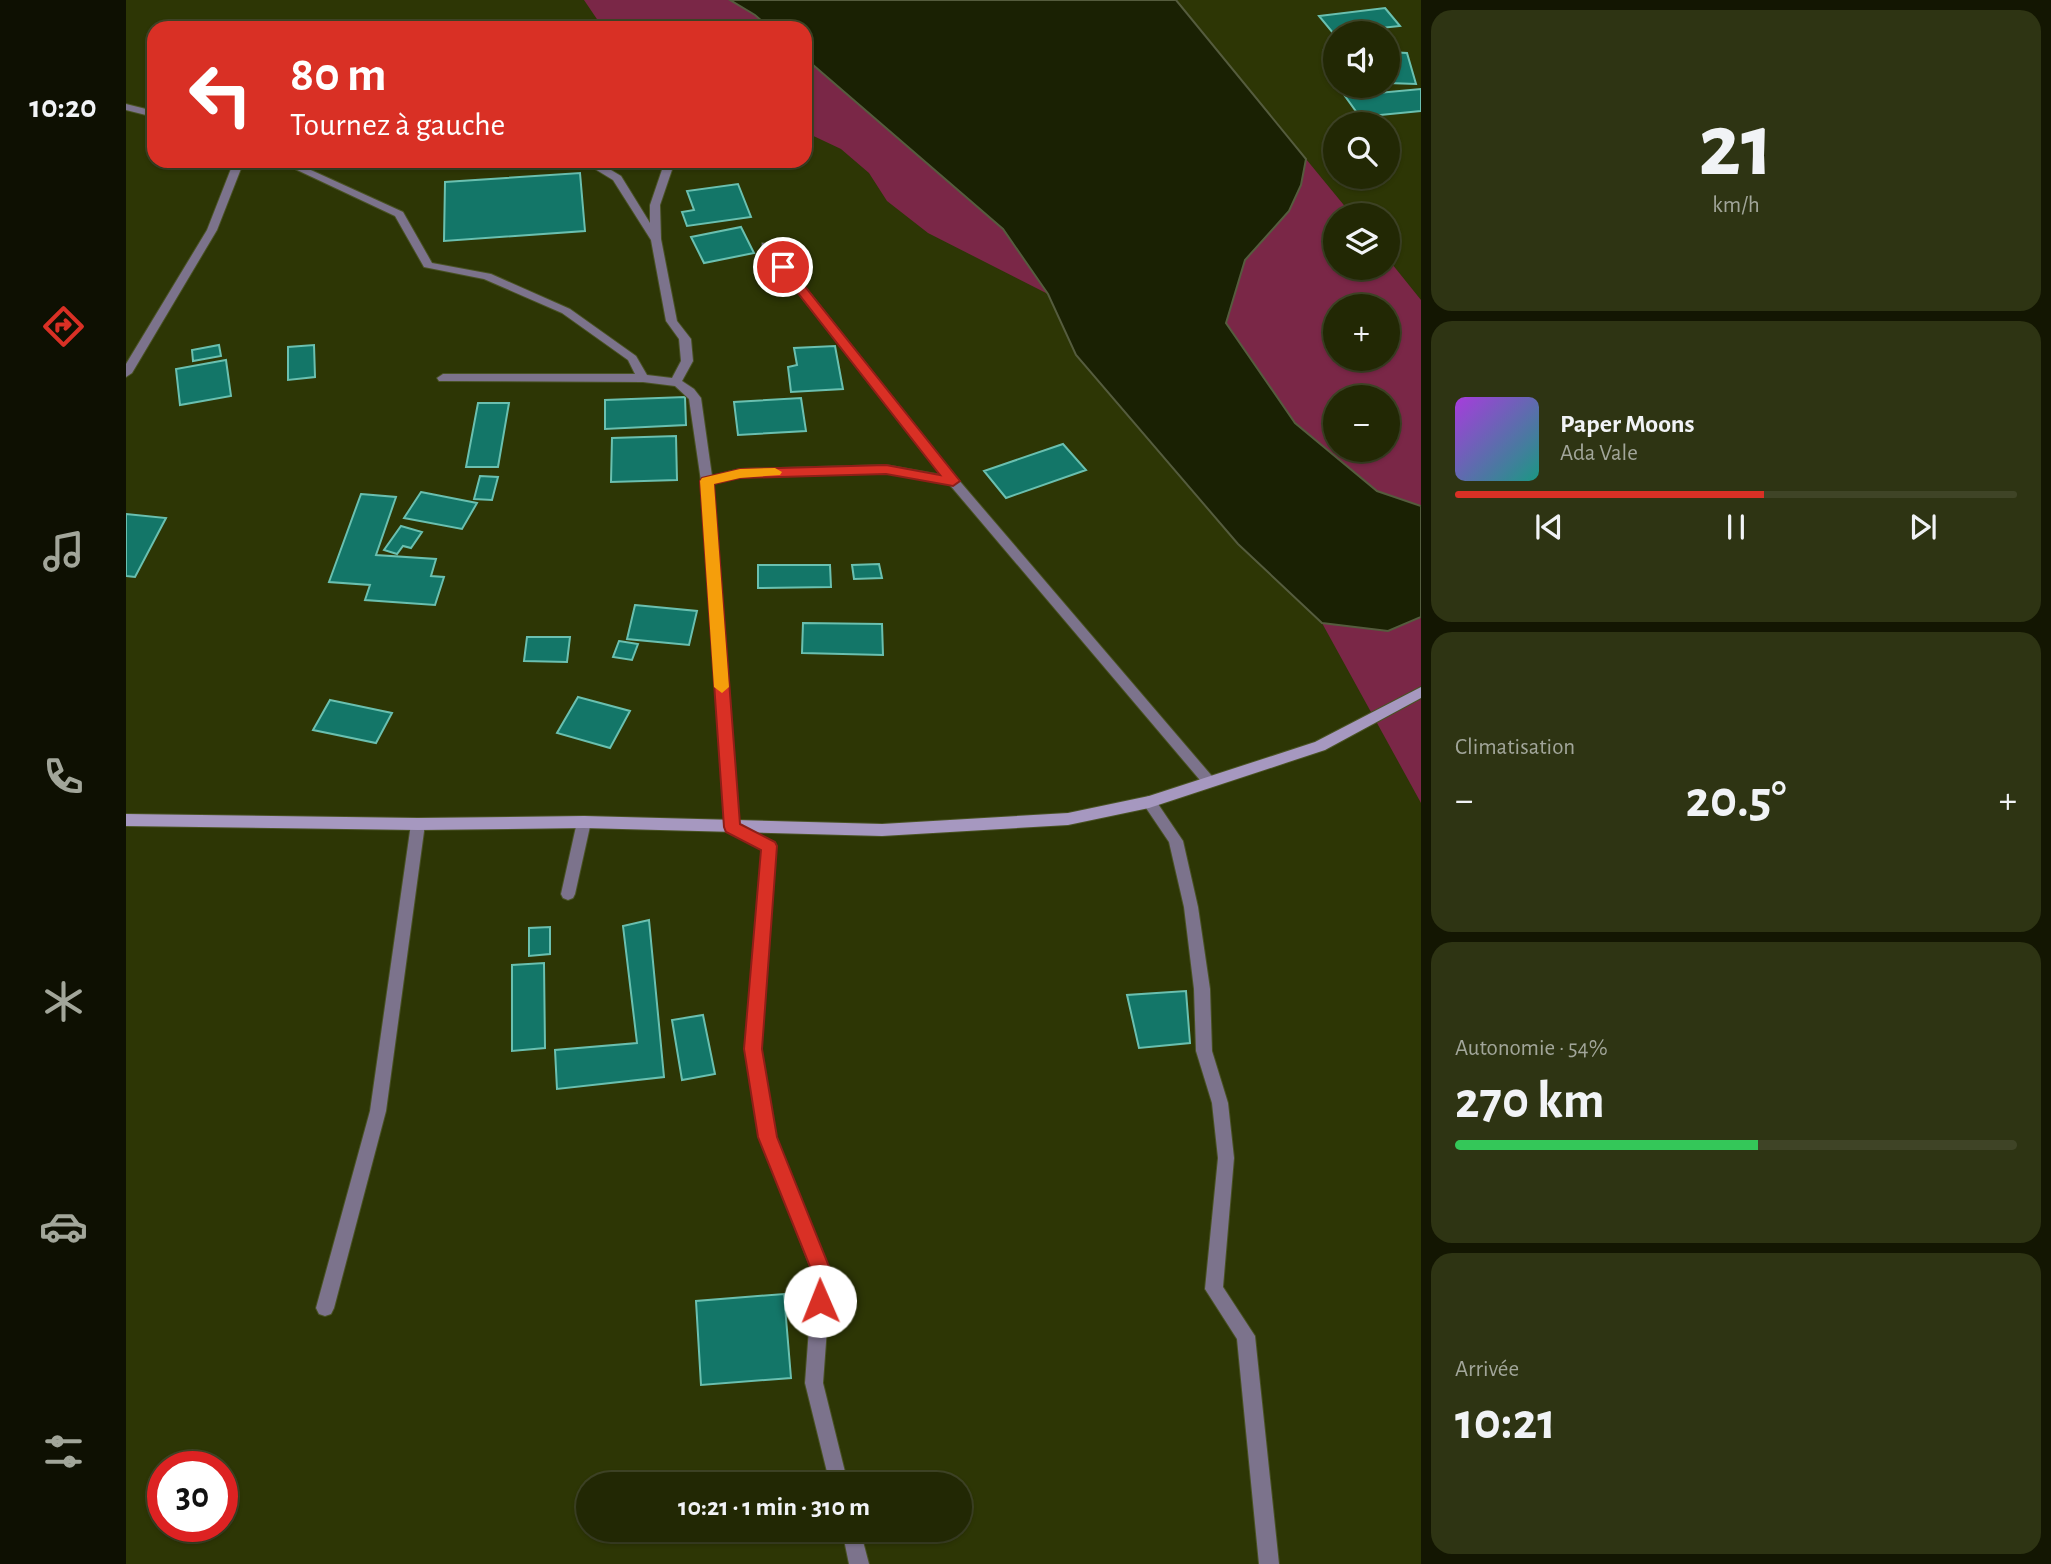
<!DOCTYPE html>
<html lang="fr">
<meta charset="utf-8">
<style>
:root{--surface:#222804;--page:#2e3413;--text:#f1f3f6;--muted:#a2a69a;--line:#3f4426;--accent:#d93025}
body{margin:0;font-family:"Alegreya Sans",sans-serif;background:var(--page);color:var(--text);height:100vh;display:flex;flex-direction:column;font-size:26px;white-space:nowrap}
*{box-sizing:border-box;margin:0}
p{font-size:23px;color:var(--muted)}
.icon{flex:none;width:38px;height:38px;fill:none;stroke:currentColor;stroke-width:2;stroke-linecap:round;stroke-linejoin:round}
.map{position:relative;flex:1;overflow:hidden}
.side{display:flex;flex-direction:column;gap:10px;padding:10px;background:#131602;width:630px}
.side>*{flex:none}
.top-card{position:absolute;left:21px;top:21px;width:665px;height:147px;border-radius:21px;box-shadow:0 2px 5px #0004,0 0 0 2px var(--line);background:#d93025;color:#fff;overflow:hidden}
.tools{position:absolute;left:1197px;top:21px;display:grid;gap:14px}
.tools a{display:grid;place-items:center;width:77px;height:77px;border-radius:50%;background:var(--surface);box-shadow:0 2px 5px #0004,0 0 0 2px var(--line);font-size:35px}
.speed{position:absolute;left:21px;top:1451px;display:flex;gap:14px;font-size:35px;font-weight:700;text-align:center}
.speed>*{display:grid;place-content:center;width:91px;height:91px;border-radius:50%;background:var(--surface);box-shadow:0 2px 5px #0004,0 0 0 2px var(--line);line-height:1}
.speed .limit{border:10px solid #d22;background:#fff;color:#111}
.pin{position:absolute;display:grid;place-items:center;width:60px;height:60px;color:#fff;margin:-30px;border:4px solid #fff;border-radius:50%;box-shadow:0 2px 7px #0007}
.me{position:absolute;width:77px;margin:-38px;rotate:359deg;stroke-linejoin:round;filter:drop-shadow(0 0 5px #0008)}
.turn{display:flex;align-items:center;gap:24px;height:147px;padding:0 28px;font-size:32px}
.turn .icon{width:91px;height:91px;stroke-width:2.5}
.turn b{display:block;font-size:49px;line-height:60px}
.big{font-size:52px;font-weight:700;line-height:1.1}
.side .tile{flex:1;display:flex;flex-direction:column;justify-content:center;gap:10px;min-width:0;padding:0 24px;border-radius:21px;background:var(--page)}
.side .dial{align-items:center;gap:0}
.dial b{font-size:91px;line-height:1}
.song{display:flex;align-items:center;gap:21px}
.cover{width:84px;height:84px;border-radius:10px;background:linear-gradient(135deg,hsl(280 70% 55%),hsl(170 70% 35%))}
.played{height:7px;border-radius:4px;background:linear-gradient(90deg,var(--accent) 55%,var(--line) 55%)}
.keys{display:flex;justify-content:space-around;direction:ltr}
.heat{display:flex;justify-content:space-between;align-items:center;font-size:38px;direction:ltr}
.charge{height:10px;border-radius:5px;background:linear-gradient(90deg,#34c759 54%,var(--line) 0)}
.trip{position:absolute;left:450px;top:1472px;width:396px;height:70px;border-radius:35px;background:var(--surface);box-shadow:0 2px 5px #0004,0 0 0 2px var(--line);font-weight:700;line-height:70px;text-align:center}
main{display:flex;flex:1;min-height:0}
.menu{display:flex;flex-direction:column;width:126px;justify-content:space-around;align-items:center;background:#0e1002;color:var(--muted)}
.menu .icon{width:49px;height:49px}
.menu .on{color:var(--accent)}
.menu b{font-size:32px;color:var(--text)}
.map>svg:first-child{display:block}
</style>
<main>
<nav class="menu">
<b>10:20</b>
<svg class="icon on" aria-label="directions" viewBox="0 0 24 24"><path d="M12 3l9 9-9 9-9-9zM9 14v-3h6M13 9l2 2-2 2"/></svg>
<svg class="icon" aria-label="music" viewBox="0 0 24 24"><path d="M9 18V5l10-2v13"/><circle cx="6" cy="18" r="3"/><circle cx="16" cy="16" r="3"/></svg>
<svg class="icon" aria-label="phone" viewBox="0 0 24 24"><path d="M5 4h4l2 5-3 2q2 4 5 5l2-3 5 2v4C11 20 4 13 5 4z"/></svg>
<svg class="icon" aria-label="climate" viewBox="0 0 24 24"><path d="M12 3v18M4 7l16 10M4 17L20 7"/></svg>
<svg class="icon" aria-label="car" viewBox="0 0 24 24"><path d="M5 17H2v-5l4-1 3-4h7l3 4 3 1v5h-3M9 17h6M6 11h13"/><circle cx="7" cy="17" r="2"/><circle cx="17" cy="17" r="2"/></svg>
<svg class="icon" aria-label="filters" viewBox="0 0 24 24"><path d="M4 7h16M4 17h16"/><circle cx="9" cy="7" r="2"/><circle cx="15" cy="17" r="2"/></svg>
</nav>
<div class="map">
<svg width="1295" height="1564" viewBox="0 0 1295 1564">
<rect width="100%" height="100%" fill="#2d3605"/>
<path fill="#7a2747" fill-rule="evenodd" d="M 458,0 L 604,0 L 629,15 L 644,28 L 477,28 Z
M 679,58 L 877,229 L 922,294 L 802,233 L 761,201 L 743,173 L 715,149 L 679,132 Z
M 1180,159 L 1226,215 L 1209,215 L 1209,268 L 1262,268 L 1262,259 L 1295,300 L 1295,506 L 1251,491 L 1169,423 L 1100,323 L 1119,260 L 1163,211 L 1175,185 ZM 1209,306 L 1262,306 L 1262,359 L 1209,359 ZM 1209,397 L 1262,397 L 1262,450 L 1209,450 Z
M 1295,617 L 1295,803 L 1196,623 L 1262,631 Z"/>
<path fill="#1a2103" stroke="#555c3e" stroke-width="2" d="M 604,0 L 1050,0 L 1180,159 L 1175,185 L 1163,211 L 1119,260 L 1100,323 L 1169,423 L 1251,491 L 1295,506 L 1295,617 L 1262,631 L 1196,623 L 1112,544 L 950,355 L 922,294 L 877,229 L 679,58 L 679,28 L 644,28 L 629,15 Z"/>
<path fill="#137668" stroke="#6ac0b0" stroke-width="2" d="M 1259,8 L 1274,26 L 1207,33 L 1193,16 Z
M 1198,50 L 1209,51 L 1209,81 L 1205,81 Z
M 1262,52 L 1281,53 L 1290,84 L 1262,83 Z
M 1295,89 L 1295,111 L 1234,117 L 1219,96 Z
M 454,173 L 459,231 L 318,241 L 319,182 Z
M 612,184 L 625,217 L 561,226 L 556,212 L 568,210 L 561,191 Z
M 615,227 L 628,253 L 578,263 L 565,237 Z
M 93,345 L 95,356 L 67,361 L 66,350 Z
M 188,345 L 189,377 L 162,380 L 162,347 Z
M 709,346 L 717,389 L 665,392 L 662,367 L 671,365 L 668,348 Z
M 100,360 L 105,396 L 54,405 L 50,369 Z
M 559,397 L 560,425 L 479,429 L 479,400 Z
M 675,398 L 680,431 L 612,435 L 608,402 Z
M 352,403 L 383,403 L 372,467 L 340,467 Z
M 550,436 L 551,480 L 485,482 L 486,438 Z
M 937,444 L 960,470 L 880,498 L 858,471 Z
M 354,476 L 372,477 L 366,500 L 348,499 Z
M 295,492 L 351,503 L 336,529 L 278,518 Z
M 235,494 L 270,497 L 250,555 L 310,559 L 305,576 L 318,577 L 309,605 L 239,600 L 244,585 L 203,582 Z
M 0,514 L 40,518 L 9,577 L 0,576 Z
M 275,526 L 296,532 L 285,548 L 277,546 L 271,554 L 258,550 Z
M 753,564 L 756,578 L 728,579 L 726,565 Z
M 632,565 L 704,565 L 705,587 L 632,588 Z
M 509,605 L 571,611 L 563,645 L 501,639 Z
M 677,623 L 756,624 L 757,655 L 676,653 Z
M 401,637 L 444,637 L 441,662 L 398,661 Z
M 493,641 L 512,644 L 506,660 L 487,657 Z
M 452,697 L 504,711 L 484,748 L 431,733 Z
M 204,700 L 266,713 L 250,743 L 187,730 Z
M 523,920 L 538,1077 L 431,1089 L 429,1050 L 511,1043 L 497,926 Z
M 424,927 L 424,954 L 403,956 L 403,928 Z
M 418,963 L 419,1048 L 386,1051 L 386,965 Z
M 1060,991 L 1064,1043 L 1013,1048 L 1001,995 Z
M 577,1015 L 589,1074 L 556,1080 L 546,1020 Z
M 658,1294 L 665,1378 L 575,1385 L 570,1301 Z"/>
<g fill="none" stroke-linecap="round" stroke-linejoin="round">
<g stroke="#495224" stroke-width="2">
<path id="street" d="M 0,104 L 28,111 L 28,117 L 0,110 Z
M 108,161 L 118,161 L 91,230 L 6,373 L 0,377 L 0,364 L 81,230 Z
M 152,161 L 165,161 L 277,212 L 306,263 L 365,274 L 444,309 L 510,356 L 521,375 L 546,378 L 555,361 L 553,339 L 540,321 L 525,240 L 487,180 L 469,169 L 314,164 L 309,161 L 475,164 L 495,176 L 524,223 L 524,205 L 539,161 L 549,161 L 534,205 L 535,239 L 551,321 L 565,339 L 567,361 L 556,381 L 568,389 L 575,398 L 586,476 L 614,469 L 760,465 L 816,475 L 636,247 L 636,243 L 644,243 L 831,478 L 1091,782 L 1089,786 L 1079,786 L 823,484 L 760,473 L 614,477 L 587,484 L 613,824 L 648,842 L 650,846 L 635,1049 L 650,1137 L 705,1274 L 697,1383 L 722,1484 L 704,1484 L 679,1383 L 687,1274 L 634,1137 L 619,1049 L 636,849 L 601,831 L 599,827 L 575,481 L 563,399 L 549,386 L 517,382 L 313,381 L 311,378 L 317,374 L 509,374 L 502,360 L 436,313 L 358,279 L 298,267 L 269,216 Z
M 1023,796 L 1028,798 L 1057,841 L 1072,907 L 1084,989 L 1086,1051 L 1102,1103 L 1108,1158 L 1097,1287 L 1129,1336 L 1153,1564 L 1133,1564 L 1111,1339 L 1079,1289 L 1092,1158 L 1086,1103 L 1070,1051 L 1068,989 L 1058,907 L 1043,842 L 1016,802 L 1018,798 Z
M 458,816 L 463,818 L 465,822 L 449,894 L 447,898 L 442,900 L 437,898 L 435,894 L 451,822 L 453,818 Z
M 292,818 L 297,820 L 299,824 L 260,1111 L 208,1308 L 205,1314 L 199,1316 L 193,1314 L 190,1308 L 244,1111 L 285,824 L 287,820 Z
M 716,1530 L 734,1530 L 743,1564 L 723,1564 Z"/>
</g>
<g stroke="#495224" stroke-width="2">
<path id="secondary" d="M 1295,687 L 1295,698 L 1199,750 L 1023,808 L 942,825 L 756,836 L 458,828 L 292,830 L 0,826 L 0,814 L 292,818 L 458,816 L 756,824 L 942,813 L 1023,796 L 1189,742 Z"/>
</g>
<use href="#street" fill="#7c738c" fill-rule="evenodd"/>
<use href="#secondary" fill="#a698c0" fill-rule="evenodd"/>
</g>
<path fill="#d93025" stroke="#8d1f18" stroke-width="2" d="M 657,263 L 661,264 L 834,481 L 827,486 L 760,474 L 614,478 L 588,484 L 614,824 L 649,842 L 651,846 L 636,1049 L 651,1137 L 706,1274 L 701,1308 L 694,1311 L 687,1308 L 685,1301 L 687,1274 L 632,1137 L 618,1049 L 635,850 L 600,832 L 598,827 L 574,481 L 576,478 L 614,469 L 760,465 L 814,475 L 653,269 L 651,267 Z"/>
<path fill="#f59e0b" d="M 649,468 L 656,472 L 654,475 L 614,478 L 588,484 L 603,687 L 596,693 L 588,687 L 574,481 L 576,478 L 614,469 Z"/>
</svg>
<div class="tools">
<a><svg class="icon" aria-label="sound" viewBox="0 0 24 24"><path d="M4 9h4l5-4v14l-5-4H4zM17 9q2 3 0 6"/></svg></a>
<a><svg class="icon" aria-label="search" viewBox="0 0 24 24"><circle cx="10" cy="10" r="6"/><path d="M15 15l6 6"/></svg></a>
<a><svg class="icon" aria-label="layers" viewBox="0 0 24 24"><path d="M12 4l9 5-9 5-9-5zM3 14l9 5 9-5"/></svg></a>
<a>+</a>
<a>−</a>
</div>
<div class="speed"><div class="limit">30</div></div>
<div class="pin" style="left:657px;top:267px;background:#d93025"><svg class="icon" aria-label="arrive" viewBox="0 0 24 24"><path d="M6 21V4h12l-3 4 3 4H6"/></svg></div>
<svg class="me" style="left:694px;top:1301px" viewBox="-20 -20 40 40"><circle r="19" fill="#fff"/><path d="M0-13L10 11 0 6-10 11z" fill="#d93025"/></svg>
<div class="trip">10:21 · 1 min · 310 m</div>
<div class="top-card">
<div class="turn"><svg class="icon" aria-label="left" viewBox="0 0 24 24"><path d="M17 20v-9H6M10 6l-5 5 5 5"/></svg><div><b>80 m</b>Tournez à gauche</div></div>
</div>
</div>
<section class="side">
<div class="tile dial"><b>21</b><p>km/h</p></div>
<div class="tile">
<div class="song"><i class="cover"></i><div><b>Paper Moons</b><p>Ada Vale</p></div></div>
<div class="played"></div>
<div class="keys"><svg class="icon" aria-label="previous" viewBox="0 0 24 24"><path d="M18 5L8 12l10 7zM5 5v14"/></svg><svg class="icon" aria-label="pause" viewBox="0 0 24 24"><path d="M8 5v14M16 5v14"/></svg><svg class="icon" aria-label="next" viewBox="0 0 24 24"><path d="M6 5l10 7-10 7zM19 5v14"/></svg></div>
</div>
<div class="tile"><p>Climatisation</p>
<div class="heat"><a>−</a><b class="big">20.5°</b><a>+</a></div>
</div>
<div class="tile"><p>Autonomie · 54%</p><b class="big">270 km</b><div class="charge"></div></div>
<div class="tile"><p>Arrivée</p><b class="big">10:21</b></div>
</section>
</main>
